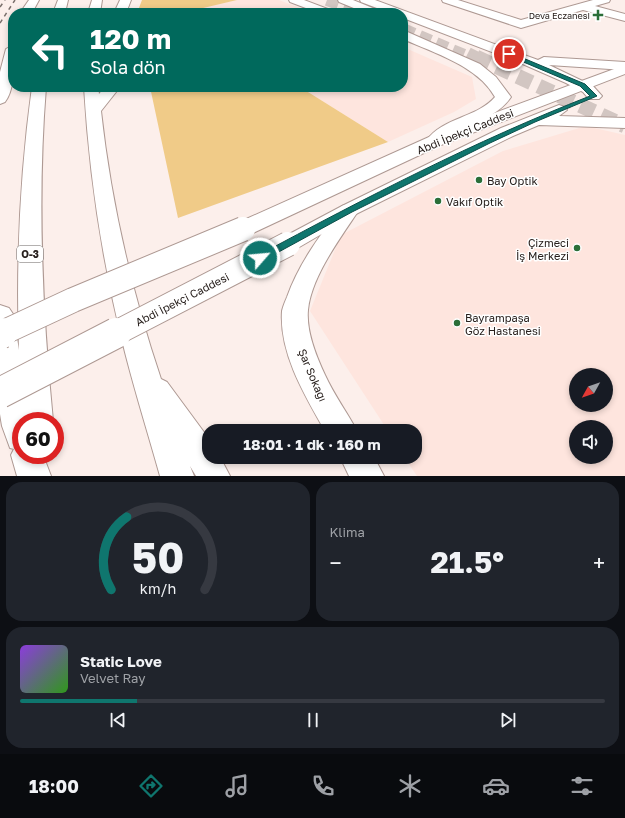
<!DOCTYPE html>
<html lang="tr">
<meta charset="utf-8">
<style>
:root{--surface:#171b24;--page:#20242c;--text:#f1f3f6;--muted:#9ea1a6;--line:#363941;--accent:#0f766e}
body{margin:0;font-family:"Golos Text",sans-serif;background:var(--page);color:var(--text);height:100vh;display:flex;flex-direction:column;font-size:15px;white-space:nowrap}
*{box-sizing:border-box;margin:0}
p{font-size:13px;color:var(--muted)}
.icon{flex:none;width:22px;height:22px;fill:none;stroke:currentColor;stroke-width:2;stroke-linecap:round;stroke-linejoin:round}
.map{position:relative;height:476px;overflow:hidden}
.side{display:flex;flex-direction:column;gap:6px;padding:6px;background:#0d0f14;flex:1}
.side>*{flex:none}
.banner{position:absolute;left:8px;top:8px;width:400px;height:84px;border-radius:16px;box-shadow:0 2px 6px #0003;background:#00695c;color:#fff;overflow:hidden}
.needle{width:26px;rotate:230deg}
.fabs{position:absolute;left:569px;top:368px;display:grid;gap:8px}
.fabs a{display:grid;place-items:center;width:44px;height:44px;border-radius:50%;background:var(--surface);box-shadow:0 2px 6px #0003;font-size:20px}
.speed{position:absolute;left:12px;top:412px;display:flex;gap:8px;font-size:20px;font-weight:700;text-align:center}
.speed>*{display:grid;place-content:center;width:52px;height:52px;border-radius:50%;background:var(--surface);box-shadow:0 2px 6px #0003;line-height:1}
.speed .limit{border:6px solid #d22;background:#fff;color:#111}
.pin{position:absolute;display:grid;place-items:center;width:34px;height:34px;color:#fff;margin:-17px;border:2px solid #fff;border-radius:50%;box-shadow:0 1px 4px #0007}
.me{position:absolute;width:44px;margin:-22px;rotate:63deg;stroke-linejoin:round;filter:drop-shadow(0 0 3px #0008)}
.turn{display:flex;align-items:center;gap:14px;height:84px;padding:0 16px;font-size:18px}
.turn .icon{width:52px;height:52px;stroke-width:2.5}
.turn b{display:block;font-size:28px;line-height:34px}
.big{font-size:30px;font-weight:700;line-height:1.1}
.side .widget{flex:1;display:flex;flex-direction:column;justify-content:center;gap:6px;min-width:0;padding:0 14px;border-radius:16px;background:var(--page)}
.side .dial{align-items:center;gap:0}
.dial svg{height:104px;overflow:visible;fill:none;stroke:var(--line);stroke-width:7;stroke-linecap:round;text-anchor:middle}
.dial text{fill:var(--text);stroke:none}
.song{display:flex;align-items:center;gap:12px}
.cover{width:48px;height:48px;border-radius:6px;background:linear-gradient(135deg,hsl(270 70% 55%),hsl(110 70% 35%))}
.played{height:4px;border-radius:2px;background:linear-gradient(90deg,var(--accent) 20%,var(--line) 20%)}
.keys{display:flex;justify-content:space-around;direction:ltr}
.heat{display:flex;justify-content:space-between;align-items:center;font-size:22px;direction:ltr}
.side .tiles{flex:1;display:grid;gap:6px;grid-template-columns:1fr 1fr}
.widget:last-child{grid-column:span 2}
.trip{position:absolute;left:202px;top:424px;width:220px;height:40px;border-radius:16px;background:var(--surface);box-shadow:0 2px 6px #0003;font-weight:700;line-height:40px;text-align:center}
.menu{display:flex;height:64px;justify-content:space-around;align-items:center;background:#090b0e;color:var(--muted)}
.menu .icon{width:28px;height:28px}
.menu .on{color:var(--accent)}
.menu b{font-size:18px;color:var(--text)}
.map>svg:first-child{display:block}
</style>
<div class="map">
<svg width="625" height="476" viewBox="0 0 625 476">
<rect width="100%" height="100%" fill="#fcefeb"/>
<path fill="#fee5de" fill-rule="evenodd" d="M 237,0 L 279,0 L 313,13 L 180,12 Z
M 403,47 L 472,77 L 476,99 L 454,112 L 388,142 L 300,87 L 403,87 Z
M 586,126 L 625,135 L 625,476 L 417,476 L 404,457 L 415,457 L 415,431 L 388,431 L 310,311 L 341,235 L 503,151 ZM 576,375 L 606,375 L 606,405 L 576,405 ZM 576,427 L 606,427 L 606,457 L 576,457 Z"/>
<path fill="#f0cb88" d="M 142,0 L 237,0 L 182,13 L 137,13 Z
M 150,87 L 300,87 L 388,142 L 178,218 Z"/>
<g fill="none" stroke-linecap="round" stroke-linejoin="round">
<path stroke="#d2c6c2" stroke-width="12" stroke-dasharray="12 6" stroke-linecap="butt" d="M 327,0 L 362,13
M 403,29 L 471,58
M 468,53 L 478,58"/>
<path stroke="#d2c6c2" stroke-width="15" stroke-dasharray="15 8" stroke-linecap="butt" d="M 469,57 L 481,62
M 476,57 L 625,126"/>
<g stroke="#ae9993" stroke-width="2">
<path id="street" d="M 442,0 L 458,0 L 521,20 L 593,0 L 610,0 L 609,2 L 595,6 L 625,14 L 625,21 L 583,10 L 521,28 L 443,2 Z"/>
</g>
<g stroke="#ae9993" stroke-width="2">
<path id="secondary" d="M 349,204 L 356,206 L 359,210 C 341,237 311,277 308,310 C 306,331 316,356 325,375 C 334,395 347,412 357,431 L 325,431 C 305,396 279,353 282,311 C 283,306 285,302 287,297 C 299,263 321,234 342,206 Z
M 340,457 L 374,457 L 384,476 L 349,476 Z"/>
</g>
<g stroke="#ae9993" stroke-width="2">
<path id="primary" d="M 625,65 L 625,74 L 441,145 L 251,234 L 243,236 L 235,234 L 232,229 L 235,224 L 429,137 Z
M 559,105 L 565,107 L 567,110 L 559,116 L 625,118 L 625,128 L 539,125 L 513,136 L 356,214 L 296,249 L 288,251 L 280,249 L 277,244 L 280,239 L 342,206 L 501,128 Z"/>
</g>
<g stroke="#ae9993" stroke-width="2">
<path id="highway" d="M 29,0 L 39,0 L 32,13 L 20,13 Z
M 58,0 L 68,0 L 65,13 L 53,13 Z
M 92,0 L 102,0 L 100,13 L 88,13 Z
M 120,0 L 131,0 L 126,13 L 114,13 Z
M 289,0 L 304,0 L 333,11 L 335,13 L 319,13 L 290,2 Z
M 338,0 L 353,0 L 380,11 L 382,13 L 366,13 L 339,2 Z
M 360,0 L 375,0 L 538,60 L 544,57 L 625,62 L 625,70 L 549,65 L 593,86 L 602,96 L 599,99 L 589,99 L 583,92 L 566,83 L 518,62 L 403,18 L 403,13 L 390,13 L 361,2 Z
M 403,30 L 480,64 L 496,77 L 511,97 C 498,116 478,120 459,131 C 452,135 447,141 441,145 C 437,147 433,146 429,145 L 426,141 C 443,117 477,118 495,97 C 478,66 434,53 403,39 Z
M 13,45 C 13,63 16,87 5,102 L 0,104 L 0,72 L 6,49 Z
M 32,87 L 46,87 C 37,199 42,309 53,421 L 21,421 L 21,455 L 43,455 L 51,476 L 17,476 L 11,455 L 14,449 L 10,448 L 2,426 L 0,414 L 0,305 L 9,308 L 13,314 L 19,350 C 16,262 20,174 32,87 Z
M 84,87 L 98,87 L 99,94 L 105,87 L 120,87 L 101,111 C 111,202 132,293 161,379 L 167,382 L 209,439 L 209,457 L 220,457 L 230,476 L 196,476 L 190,466 L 194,476 L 160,476 C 147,429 132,383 121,336 C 101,254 89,171 84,87 Z"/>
</g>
<use href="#street" fill="#fff" fill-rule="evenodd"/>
<use href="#secondary" fill="#fff" fill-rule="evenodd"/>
<use href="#primary" fill="#fff" fill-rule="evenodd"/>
<use href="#highway" fill="#fff" fill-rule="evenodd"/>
<path stroke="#796f6b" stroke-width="1.5" stroke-dasharray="4 4" stroke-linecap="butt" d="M 0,7 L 5,0
M 0,23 L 15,0"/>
<g stroke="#ae9993" stroke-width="26" stroke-linecap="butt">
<path id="primary-bridge-far1" d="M 0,334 L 73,300 L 243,229
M 114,334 L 288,244"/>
</g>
<g stroke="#ae9993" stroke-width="32" stroke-linecap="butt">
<path id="primary-bridge" d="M 0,334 L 2,333
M 0,393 L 116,333"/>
</g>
<use href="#primary-bridge-far1" stroke="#fff" stroke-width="24"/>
<use href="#primary-bridge" stroke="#fff" stroke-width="30"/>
</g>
<path fill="#0f766e" stroke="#0a4d48" d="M 507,53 L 511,53 L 585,84 L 597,96 L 535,122 L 490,143 L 352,212 L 264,260 L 257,260 L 257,256 C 365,198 475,141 590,96 L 580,86 L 507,55 Z"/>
<g fill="#2b6e38" stroke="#fff" stroke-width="1.5">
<path d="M596 9h4v4h4v4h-4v4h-4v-4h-4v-4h4z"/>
<circle cx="479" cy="180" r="4"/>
<circle cx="438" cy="201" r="4"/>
<circle cx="577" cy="248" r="4"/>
<circle cx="457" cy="323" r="4"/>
</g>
<g text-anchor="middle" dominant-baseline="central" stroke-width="3" stroke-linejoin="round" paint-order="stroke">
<g font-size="9" fill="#28201d" stroke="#fff" text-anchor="end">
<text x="590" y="15">Deva Eczanesi</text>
</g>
<rect fill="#fff" stroke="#686361" stroke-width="1" x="17" y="246" width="26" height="16" rx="3"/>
<g font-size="10" font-weight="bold" fill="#28201d">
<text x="30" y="254">O-3</text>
</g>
<g font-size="11" fill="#28201d" stroke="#fff">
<text transform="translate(465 131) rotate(-22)">Abdi İpekçi Caddesi</text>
<text transform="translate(182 299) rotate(-27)">Abdi İpekçi Caddesi</text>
<text transform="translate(313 375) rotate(67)">Şar Sokağı</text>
</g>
<g font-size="11" fill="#28201d" stroke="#fff" text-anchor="start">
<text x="487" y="180">Bay Optik</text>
<text x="446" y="201">Vakıf Optik</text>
<text x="569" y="242" text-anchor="end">Çizmeci<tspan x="569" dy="13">İş Merkezi</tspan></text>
<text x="465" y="317">Bayrampaşa<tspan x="465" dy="13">Göz Hastanesi</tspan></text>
</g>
</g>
</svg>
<div class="fabs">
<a><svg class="needle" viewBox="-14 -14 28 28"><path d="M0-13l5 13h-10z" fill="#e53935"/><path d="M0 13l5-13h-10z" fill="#9ea1a6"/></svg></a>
<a><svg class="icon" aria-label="sound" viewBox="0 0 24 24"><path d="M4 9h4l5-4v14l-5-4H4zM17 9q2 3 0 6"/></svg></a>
</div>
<div class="speed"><div class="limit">60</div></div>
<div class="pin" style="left:509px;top:54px;background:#d93025"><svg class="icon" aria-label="arrive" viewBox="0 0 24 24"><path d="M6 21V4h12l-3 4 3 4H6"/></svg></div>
<svg class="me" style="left:260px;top:258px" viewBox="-20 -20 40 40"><circle r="17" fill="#0f766e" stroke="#fff" stroke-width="3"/><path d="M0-11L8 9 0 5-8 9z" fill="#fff"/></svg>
<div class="trip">18:01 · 1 dk · 160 m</div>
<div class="banner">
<div class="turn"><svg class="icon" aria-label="left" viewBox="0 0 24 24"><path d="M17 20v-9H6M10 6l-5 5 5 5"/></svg><div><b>120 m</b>Sola dön</div></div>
</div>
</div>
<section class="side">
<div class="tiles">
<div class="widget dial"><svg viewBox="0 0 100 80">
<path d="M14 69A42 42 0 1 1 86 69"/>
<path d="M14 69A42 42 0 0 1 26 13" stroke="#0f766e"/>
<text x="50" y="56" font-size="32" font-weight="700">50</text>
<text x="50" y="72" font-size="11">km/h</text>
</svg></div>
<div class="widget"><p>Klima</p>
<div class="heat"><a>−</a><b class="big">21.5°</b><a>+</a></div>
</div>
<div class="widget">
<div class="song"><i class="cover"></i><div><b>Static Love</b><p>Velvet Ray</p></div></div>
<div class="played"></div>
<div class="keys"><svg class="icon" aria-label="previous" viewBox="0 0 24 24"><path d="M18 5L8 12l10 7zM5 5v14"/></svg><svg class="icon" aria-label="pause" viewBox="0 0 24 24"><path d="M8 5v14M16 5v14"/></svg><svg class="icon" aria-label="next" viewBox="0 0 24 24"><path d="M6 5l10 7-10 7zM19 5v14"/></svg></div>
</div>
</div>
</section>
<nav class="menu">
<b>18:00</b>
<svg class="icon on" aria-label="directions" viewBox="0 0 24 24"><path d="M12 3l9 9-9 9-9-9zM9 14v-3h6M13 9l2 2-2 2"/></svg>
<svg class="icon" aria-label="music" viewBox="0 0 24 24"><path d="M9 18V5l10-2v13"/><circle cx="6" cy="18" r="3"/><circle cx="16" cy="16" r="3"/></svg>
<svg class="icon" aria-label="phone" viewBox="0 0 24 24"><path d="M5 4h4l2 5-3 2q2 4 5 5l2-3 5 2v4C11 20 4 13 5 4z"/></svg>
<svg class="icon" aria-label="climate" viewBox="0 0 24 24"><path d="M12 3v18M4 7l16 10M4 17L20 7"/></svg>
<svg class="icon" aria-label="car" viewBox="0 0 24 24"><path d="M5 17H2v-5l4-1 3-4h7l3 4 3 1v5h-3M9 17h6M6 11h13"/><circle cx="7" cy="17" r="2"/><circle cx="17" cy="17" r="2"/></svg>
<svg class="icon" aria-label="filters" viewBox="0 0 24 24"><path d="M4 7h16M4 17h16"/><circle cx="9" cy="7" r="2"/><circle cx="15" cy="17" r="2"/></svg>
</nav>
